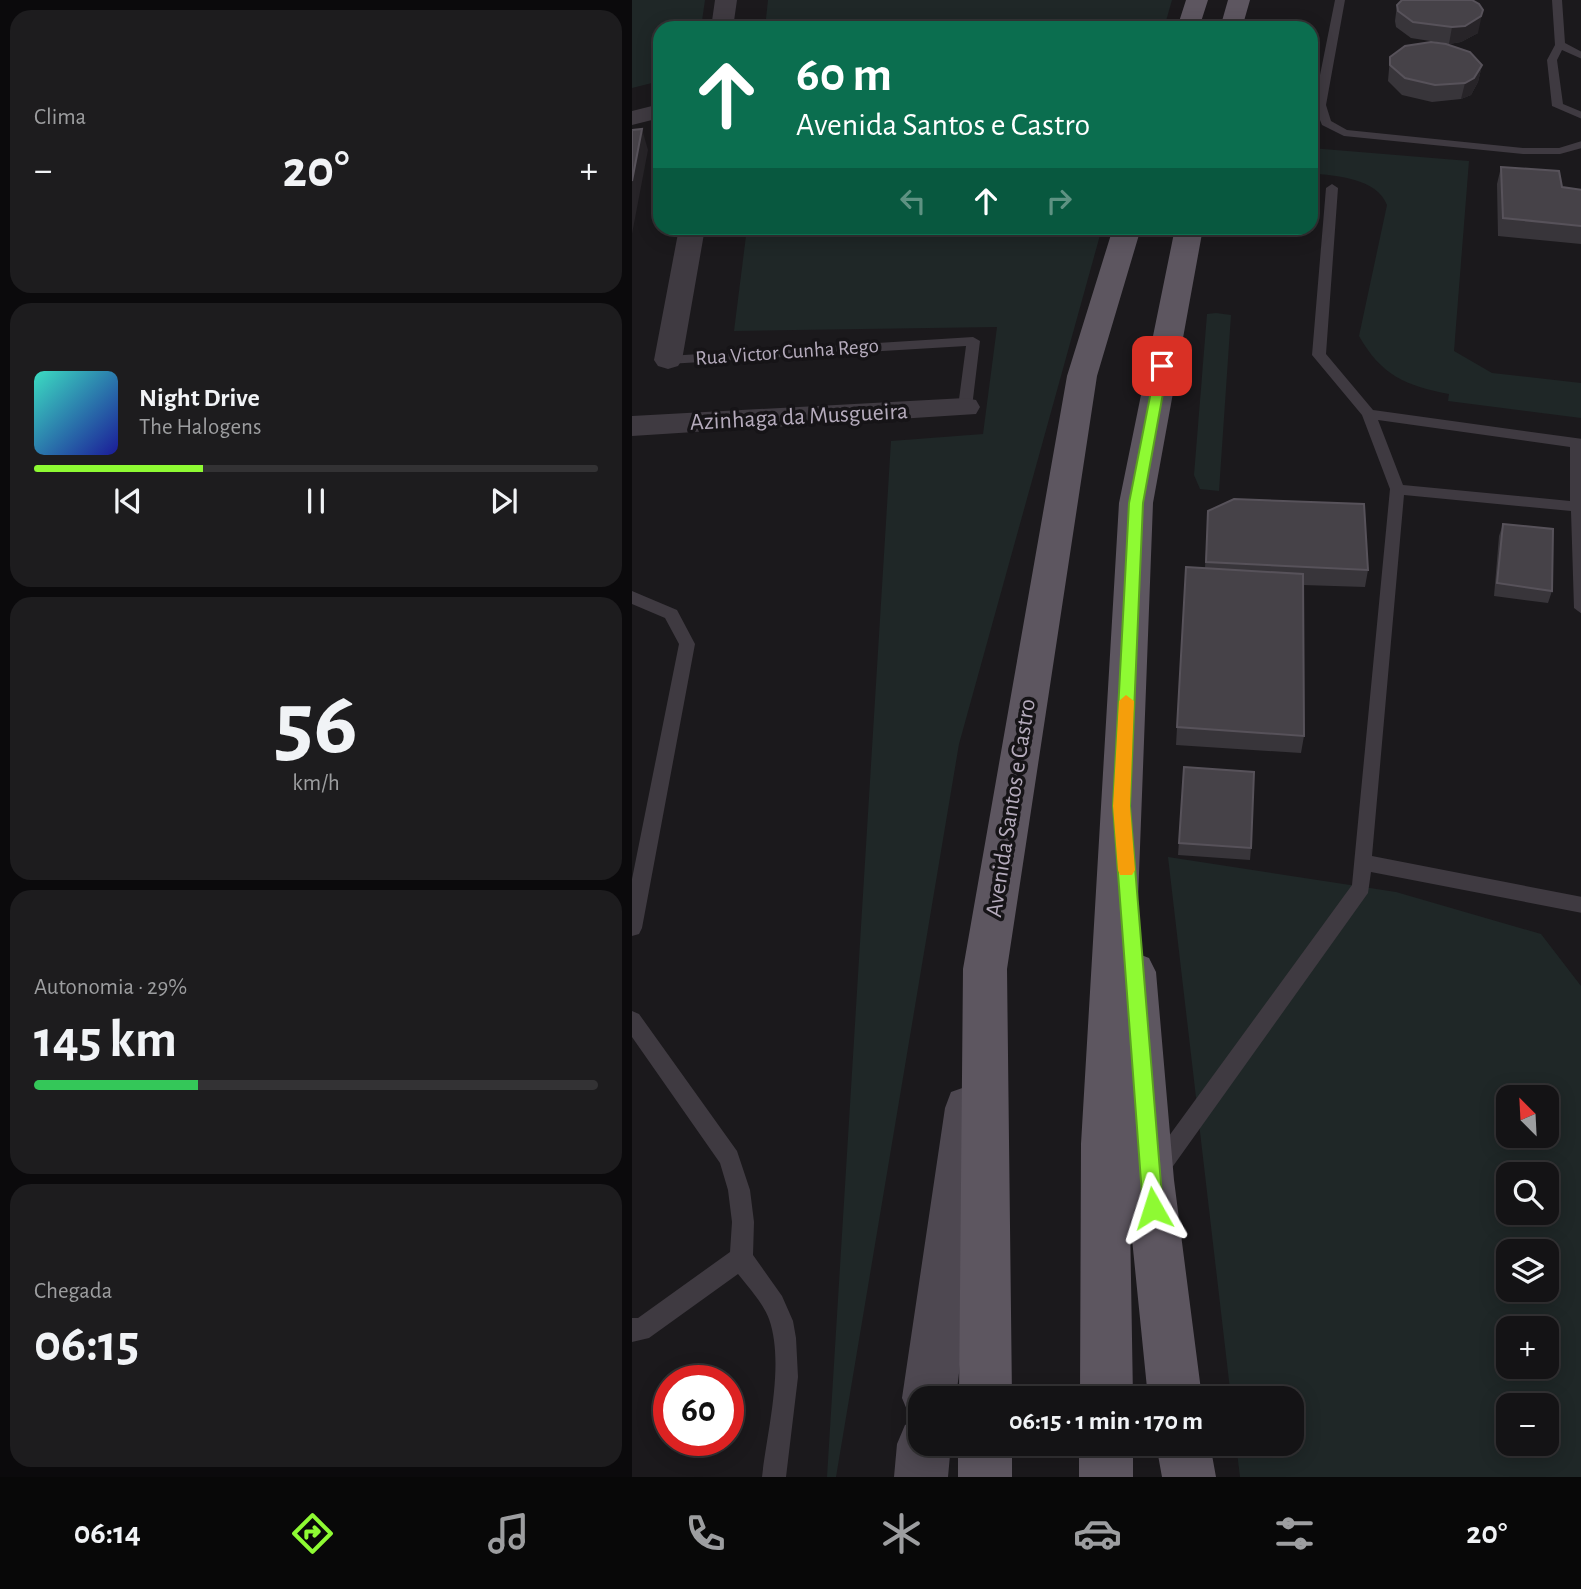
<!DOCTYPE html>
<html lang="pt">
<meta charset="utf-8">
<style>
:root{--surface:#141315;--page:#1d1c1e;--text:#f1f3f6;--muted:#9d9ea0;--line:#333234;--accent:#8efa33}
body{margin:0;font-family:"Alegreya Sans",sans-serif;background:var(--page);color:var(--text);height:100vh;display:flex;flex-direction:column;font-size:26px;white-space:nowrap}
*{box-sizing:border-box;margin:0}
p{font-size:23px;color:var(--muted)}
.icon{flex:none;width:38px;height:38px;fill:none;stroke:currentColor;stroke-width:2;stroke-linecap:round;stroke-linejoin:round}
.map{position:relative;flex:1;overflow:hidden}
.details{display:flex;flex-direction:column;gap:10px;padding:10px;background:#0b0a0c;width:632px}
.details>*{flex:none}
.guide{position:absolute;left:21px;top:21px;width:665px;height:214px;border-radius:21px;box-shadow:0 4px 18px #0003,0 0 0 2px var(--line);background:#0b6e4f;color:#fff;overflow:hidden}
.needle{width:46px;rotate:336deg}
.fabs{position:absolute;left:864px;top:1085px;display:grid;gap:14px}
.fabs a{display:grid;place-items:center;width:63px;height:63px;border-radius:14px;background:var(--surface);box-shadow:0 4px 18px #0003,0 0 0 2px var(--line);font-size:35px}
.speed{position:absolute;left:21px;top:1365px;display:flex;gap:14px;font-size:35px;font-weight:700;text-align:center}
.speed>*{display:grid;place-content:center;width:91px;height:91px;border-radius:50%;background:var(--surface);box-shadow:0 4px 18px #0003,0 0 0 2px var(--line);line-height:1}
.speed .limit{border:10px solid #d22;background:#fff;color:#111}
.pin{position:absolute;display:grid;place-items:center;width:60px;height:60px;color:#fff;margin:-30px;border-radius:14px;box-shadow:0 4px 10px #0006}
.me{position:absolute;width:77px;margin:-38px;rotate:354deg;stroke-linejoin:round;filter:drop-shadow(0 0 5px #0008)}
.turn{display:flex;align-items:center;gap:24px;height:147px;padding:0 28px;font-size:32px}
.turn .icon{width:91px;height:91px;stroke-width:2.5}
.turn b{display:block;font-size:49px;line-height:60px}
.lanes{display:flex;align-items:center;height:66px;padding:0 28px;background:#0003;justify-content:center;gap:35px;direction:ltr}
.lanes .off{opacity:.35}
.big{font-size:52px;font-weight:600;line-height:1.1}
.details .widget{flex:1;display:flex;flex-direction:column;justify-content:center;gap:10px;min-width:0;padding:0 24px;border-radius:21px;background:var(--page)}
.details .dial{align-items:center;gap:0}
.dial b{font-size:91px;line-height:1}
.song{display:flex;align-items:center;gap:21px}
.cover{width:84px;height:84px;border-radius:10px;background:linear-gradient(135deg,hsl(170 70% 55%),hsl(240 70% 35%))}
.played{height:7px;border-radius:4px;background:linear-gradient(90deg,var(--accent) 30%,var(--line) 30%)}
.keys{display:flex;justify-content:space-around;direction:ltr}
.heat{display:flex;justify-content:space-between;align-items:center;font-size:38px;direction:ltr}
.charge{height:10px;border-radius:5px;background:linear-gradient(90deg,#34c759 29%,var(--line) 0)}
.trip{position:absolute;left:276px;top:1386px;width:396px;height:70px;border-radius:21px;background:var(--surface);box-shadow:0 4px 18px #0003,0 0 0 2px var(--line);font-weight:600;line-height:70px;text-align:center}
.menu{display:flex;height:112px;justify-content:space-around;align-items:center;background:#080808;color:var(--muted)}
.menu .icon{width:49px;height:49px}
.menu .on{color:var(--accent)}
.menu b{font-size:32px;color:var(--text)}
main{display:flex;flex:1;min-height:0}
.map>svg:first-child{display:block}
</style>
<main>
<section class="details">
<div class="widget"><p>Clima</p>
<div class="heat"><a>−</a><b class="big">20°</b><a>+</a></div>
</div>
<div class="widget">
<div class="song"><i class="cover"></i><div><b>Night Drive</b><p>The Halogens</p></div></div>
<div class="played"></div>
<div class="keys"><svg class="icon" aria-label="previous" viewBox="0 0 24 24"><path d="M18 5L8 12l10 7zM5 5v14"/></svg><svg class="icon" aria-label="pause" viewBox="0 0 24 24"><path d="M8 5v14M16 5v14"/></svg><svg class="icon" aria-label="next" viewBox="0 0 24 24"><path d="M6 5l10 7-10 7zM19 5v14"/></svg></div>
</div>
<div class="widget dial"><b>56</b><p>km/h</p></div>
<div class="widget"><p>Autonomia · 29%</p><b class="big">145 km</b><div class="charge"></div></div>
<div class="widget"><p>Chegada</p><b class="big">06:15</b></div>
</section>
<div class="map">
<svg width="950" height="1477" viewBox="0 0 950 1477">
<rect width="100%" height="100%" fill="#1b191c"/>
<path fill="#1f2727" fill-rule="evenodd" d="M 0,0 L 73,0 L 69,28 L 28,28 L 28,81 L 0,88 Z
M 136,0 L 540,0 L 532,28 L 133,28 Z
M 679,148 L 837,161 L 822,351 L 860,373 L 949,383 L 949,418 L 816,401 L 817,394 C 774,386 749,375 727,336 L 755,205 C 745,178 704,176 679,173 Z
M 115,228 L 470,228 L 327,744 L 204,1477 L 195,1477 L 259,441 L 351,434 L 365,327 L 102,331 Z
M 584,313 L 599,315 L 587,491 L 568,489 L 562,475 L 575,314 Z
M 536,857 L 764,892 L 909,934 L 949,986 L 949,1477 L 608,1477 L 604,1444 L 660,1444 L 660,1398 L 599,1398 ZM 877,1097 L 915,1097 L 915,1136 L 877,1136 ZM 877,1174 L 915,1174 L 915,1213 L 877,1213 ZM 877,1251 L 915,1251 L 915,1290 L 877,1290 ZM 877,1328 L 915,1328 L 915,1367 L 877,1367 ZM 877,1405 L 915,1405 L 915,1444 L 877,1444 Z"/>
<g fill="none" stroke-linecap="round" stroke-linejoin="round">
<path fill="#3f3a41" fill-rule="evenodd" d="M 703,0 L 713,0 L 694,105 L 699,121 L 715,130 L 891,148 L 927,148 L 950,141 L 950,148 L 928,154 L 891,154 L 712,136 L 690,125 L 682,105 Z
M 920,0 L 930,0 L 933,43 L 950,52 L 950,59 L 930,50 L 925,60 L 931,104 L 950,112 L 950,119 L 920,106 L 915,60 L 923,45 Z
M 700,184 L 706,188 L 694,354 L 741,410 L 950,439 L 950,614 L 942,608 L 939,511 L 772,495 L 740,856 L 950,897 L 950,913 L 739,872 L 736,893 L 534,1176 L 526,1180 L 518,1176 L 515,1169 L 518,1162 L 720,885 L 758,489 L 730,415 L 680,355 L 694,188 ZM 746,420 L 938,447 L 938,501 L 771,485 Z
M 341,337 L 348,341 L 340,407 L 333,411 L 326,407 L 334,346 L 36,364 L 29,360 L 36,356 Z
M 0,591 L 45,610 L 63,644 L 10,928 L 7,934 L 0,936 L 0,879 L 47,644 L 33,618 L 0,604 Z
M 0,1011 L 7,1014 L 105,1151 L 118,1190 L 122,1222 L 121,1255 L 150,1296 L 161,1321 L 164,1338 L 166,1377 L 154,1477 L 130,1477 C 135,1431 153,1364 137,1319 C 131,1303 117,1288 106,1274 L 17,1338 L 0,1342 L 0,1318 L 6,1318 L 98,1252 L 100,1222 L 96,1190 L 88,1163 L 0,1037 Z"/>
<path fill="#3f3a41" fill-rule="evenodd" d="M 83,0 L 105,0 L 101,28 L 79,28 Z
M 28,104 L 28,118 L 0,125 L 0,111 Z
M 47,228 L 73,228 L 50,360 L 46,366 L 36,369 L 26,366 L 22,360 Z
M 333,398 L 344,400 L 348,407 L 344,414 L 0,436 L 0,416 Z"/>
<path fill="#4e4851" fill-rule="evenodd" d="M 336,1086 L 353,1092 L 359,1108 L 324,1398 L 289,1398 L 289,1444 L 319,1444 L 316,1477 L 262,1477 L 265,1444 L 273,1425 L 285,1420 L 278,1417 L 270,1398 L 313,1108 L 319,1092 Z"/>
<path fill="#5d5660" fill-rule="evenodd" d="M 554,0 L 576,0 L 567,28 L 545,28 Z
M 596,0 L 618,0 L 610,28 L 588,28 Z
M 481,228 L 509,228 L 465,376 L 375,969 L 380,1398 L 327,1398 L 331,969 L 435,376 Z
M 543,228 L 571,228 L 521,503 L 504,953 L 517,958 L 524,972 L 542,1180 L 570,1398 L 516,1398 L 498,1219 L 501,1398 L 448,1398 L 449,1144 L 487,503 Z
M 326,1444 L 380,1444 L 380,1477 L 326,1477 Z
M 447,1444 L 501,1444 L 501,1477 L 447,1477 Z
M 524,1444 L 578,1444 L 584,1477 L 530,1477 Z"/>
</g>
<path fill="#38353a" d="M 765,5 L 846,33 L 829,42 L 817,44 L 779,38 L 764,27 L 763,21 Z
M 758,57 L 850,65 L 846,82 L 839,95 L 829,99 L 800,102 L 770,95 L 756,81 Z
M 869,167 L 930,187 L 950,190 L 950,244 L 866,236 L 865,184 Z
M 576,511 L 736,570 L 733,587 L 671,585 L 672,736 L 669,753 L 544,745 L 554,567 L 573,568 Z
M 871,524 L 920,591 L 916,603 L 862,596 L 867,536 Z
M 552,767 L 619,848 L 618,860 L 546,855 Z"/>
<path fill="#272428" d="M 851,10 L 846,33 L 829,42 L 817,44 L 820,27 Z
M 850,65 L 846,82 L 839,95 L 829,99 L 833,83 Z
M 10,129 L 16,150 L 0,234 L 0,181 Z"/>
<path fill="#464248" stroke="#57525a" stroke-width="2" d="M 770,0 L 840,0 L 847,4 L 851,10 L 849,16 L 833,26 L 820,27 L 781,22 L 766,11 L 765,5 Z
M 799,42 L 814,44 L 838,52 L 850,65 L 842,78 L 833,83 L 803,85 L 773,78 L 758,65 L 758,57 L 773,46 Z
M 10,129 L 0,181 L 0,130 Z
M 869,167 L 927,171 L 930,187 L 950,190 L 950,226 L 871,218 Z
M 602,499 L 732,504 L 736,570 L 574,562 L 576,511 Z
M 871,524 L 921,529 L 920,591 L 865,583 Z
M 554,567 L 671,574 L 672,736 L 545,727 Z
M 552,767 L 622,772 L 619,848 L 547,843 Z"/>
<path fill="#8efa33" stroke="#5ca221" stroke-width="2" d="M 530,362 L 536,366 L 511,503 L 498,806 L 531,1208 L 528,1215 L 521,1218 L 514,1215 L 511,1208 L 481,806 L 497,503 L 524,366 Z"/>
<path fill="#f59e0b" d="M 494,695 L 502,701 L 498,806 L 503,870 L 500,875 L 488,875 L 486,870 L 481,806 L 487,701 Z"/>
<g text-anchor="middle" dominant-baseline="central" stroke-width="7" stroke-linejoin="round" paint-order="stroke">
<g font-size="21" fill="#b5abbc" stroke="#161417">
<text transform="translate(155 352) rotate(-4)">Rua Victor Cunha Rego</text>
</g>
<g font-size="24" fill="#b5abbc" stroke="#161417">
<text transform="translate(167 417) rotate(-3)">Azinhaga da Musgueira</text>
<text transform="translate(379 808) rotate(-81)">Avenida Santos e Castro</text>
</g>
</g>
</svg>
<div class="fabs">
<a><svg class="needle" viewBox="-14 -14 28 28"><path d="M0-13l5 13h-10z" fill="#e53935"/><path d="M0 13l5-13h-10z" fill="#9d9ea0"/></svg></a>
<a><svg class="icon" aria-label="search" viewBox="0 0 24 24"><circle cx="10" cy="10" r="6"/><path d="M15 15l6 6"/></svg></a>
<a><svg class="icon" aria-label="layers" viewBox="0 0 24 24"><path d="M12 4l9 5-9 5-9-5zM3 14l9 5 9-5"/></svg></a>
<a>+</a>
<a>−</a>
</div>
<div class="speed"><div class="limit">60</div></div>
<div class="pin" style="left:530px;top:366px;background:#d93025"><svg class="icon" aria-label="arrive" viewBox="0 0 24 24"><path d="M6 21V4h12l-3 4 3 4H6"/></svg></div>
<svg class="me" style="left:521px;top:1208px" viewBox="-20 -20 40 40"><path d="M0-17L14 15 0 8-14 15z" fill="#8efa33" stroke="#fff" stroke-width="4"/></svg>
<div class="trip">06:15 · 1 min · 170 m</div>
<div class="guide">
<div class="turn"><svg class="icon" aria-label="ahead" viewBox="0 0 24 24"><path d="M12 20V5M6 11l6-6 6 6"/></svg><div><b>60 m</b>Avenida Santos e Castro</div></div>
<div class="lanes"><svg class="icon off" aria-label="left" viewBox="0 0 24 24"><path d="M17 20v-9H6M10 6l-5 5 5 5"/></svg><svg class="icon" aria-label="ahead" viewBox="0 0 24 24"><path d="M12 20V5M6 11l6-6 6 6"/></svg><svg class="icon off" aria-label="right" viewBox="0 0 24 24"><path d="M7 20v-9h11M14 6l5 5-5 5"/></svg></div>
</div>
</div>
</main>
<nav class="menu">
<b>06:14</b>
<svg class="icon on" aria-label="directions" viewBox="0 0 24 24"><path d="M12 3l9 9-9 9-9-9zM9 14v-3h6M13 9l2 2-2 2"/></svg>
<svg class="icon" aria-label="music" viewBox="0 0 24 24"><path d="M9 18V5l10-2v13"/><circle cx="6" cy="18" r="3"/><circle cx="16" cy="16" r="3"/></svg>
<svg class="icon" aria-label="phone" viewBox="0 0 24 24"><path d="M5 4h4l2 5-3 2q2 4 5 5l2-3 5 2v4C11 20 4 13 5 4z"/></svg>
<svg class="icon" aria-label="climate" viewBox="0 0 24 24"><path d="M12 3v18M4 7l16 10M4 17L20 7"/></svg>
<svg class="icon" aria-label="car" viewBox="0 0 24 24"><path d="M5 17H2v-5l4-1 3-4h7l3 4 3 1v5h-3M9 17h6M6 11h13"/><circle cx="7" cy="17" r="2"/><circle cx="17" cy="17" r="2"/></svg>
<svg class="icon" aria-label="filters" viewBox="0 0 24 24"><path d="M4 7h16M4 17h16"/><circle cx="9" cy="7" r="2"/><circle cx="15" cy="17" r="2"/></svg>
<b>20°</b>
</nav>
